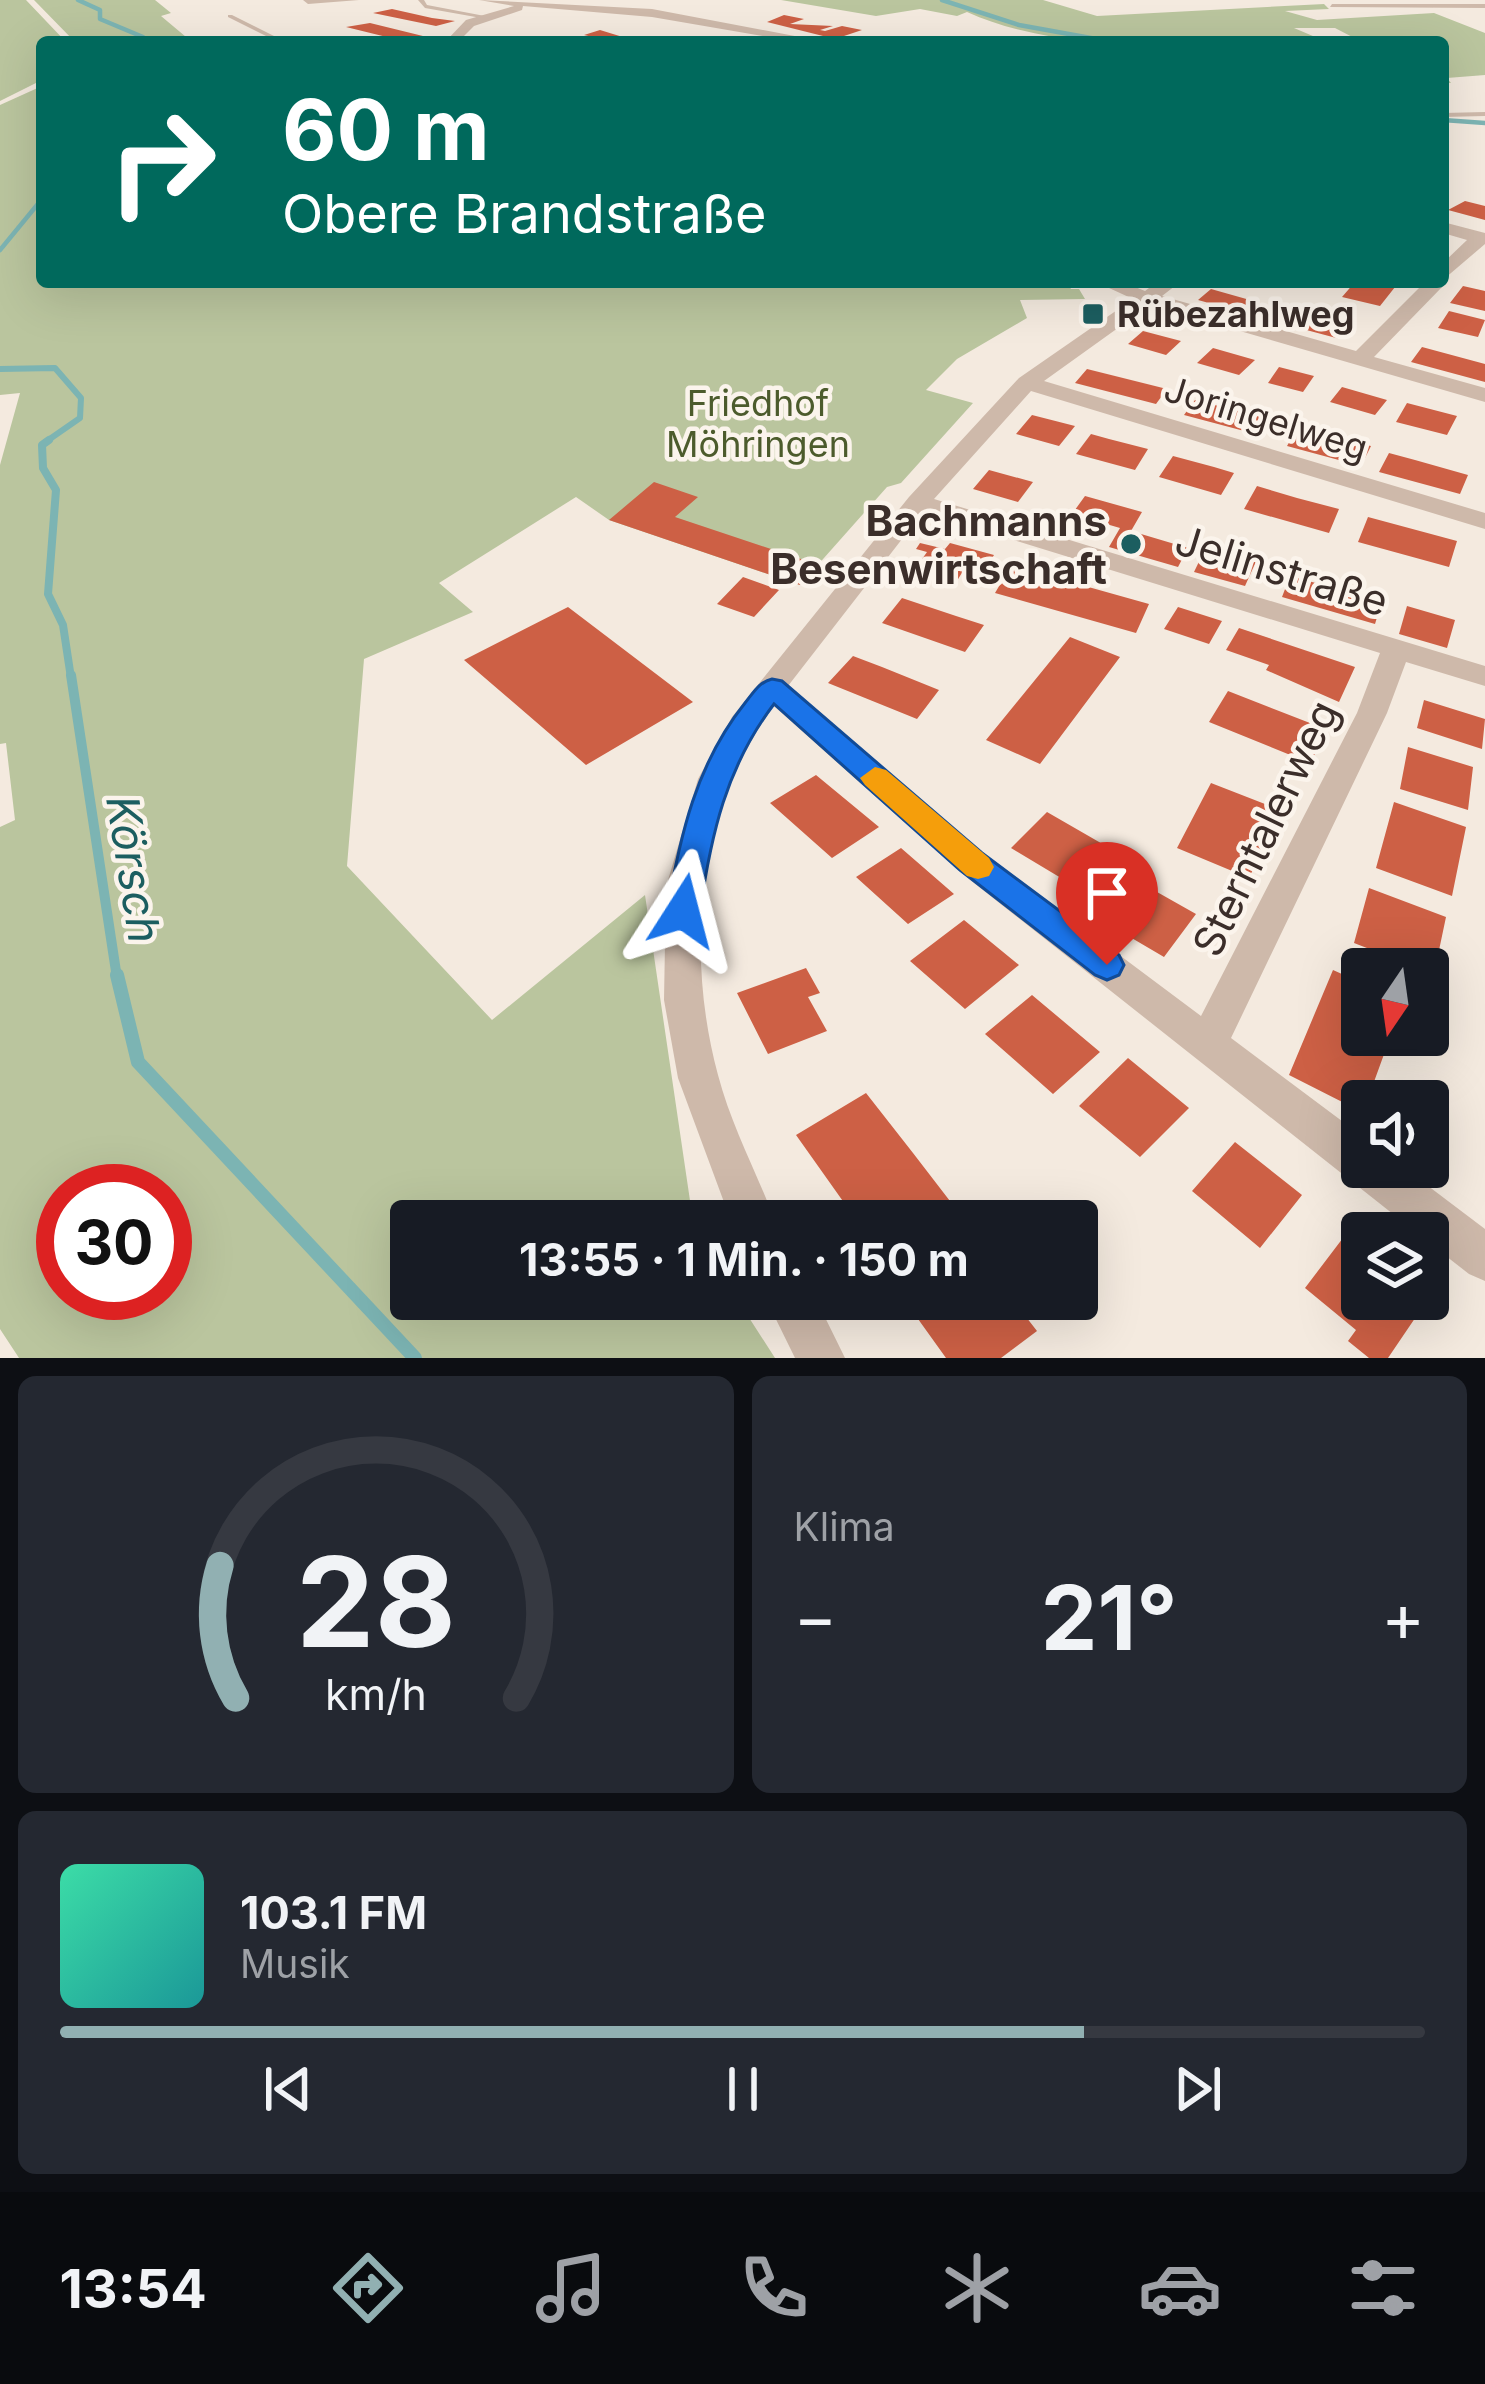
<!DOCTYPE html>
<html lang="de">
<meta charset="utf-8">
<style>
:root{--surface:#171b24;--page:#242831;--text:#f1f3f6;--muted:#9ea1a6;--line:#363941;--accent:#91b0b2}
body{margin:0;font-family:Inter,sans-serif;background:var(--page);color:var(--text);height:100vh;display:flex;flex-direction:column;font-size:45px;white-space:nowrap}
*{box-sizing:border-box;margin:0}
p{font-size:39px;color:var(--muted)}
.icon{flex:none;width:66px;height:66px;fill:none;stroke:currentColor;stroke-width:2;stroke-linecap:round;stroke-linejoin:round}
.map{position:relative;height:1358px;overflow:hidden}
.panel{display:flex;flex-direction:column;gap:18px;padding:18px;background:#0d0f14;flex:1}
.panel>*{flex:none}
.banner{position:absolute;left:36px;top:36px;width:1413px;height:252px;border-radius:12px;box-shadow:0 12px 48px #0002;background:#00695c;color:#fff;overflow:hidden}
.needle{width:78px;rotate:193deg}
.buttons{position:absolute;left:1341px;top:948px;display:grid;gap:24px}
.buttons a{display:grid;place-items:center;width:108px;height:108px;border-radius:12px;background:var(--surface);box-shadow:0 12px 48px #0002;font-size:60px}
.speed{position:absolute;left:36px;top:1164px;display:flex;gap:24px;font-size:60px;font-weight:700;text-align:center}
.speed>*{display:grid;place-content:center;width:156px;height:156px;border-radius:50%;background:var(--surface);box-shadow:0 12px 48px #0002;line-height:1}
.speed .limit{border:18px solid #d22;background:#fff;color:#111}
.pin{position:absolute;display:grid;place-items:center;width:102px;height:102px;color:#fff;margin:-123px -51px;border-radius:50% 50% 50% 0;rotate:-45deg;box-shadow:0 0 12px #0007}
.pin .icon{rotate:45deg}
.me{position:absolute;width:132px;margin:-66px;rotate:9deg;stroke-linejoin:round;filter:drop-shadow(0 0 9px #0008)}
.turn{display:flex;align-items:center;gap:42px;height:252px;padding:0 48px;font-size:54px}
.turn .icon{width:156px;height:156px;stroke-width:2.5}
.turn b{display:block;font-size:84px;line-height:102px}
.big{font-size:90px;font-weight:700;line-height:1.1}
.panel .widget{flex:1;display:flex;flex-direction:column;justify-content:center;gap:18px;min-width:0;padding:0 42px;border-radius:18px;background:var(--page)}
.panel .dial{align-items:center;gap:0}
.dial svg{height:312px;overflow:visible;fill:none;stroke:var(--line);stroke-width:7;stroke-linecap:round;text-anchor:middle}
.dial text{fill:var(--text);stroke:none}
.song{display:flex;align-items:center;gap:36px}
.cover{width:144px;height:144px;border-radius:18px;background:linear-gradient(135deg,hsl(160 70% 55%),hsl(180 70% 35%))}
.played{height:12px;border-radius:6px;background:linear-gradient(90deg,var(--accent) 75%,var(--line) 75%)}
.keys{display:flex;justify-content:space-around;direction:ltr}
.heat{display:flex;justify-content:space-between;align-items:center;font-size:66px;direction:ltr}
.panel .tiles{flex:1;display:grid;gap:18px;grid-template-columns:1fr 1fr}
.widget:last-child{grid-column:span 2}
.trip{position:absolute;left:390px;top:1200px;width:708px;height:120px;border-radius:12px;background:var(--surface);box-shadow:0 12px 48px #0002;font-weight:700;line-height:120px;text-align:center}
.tab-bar{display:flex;height:192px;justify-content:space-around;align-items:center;background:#090b0e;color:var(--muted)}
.tab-bar .icon{width:84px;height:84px}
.tab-bar .active{color:var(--accent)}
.tab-bar b{font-size:54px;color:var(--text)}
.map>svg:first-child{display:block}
</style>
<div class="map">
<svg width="1485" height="1358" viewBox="0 0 1485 1358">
<rect width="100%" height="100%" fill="#f4eadf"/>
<path fill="#bac59e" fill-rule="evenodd" d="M 0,0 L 26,0 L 66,42 L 42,42 L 42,80 L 0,101 Z
M 34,0 L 155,0 L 171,13 L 161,16 L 192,42 L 75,42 Z
M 781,0 L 1043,0 L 1097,16 L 1324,4 L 1329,9 L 1285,11 L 1317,20 L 1434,13 L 1485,33 L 1485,75 L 1447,78 L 1451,83 L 1443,83 L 1443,42 L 1362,42 L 1335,28 L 1294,28 L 1327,42 C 1213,42 1071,59 967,12 L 957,16 L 920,9 L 876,16 Z
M 42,86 L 42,282 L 1067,282 L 1071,289 L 1079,289 L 1085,299 L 1020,300 L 1027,318 L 957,359 L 926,390 L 973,403 L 901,483 L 887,487 L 800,585 L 609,520 L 576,497 L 439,583 L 473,612 L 364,659 L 347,866 L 492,1020 L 645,895 L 693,1221 L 411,1221 L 411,1299 L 737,1299 L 775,1358 L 19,1358 L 0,1329 L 0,827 L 15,820 L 6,743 L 0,744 L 0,465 L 20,393 L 0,395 L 0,105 ZM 63,1191 L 165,1191 L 165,1293 L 63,1293 Z"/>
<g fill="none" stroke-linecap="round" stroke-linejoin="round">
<path stroke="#7cb4b3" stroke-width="4.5" d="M 78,0 L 100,10 L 100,19 L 143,37 L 140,42
M 942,0 L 1019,25 L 1113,42
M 1443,120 L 1485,123
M 0,250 L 42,199"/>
<path stroke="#7cb4b3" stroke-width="6" d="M 0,369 L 55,368 L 81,398 L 80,418 L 44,443"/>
<path stroke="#7cb4b3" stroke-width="8" d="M 49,440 L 42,445 L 43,468 L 56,490 L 48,594 L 63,625 L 71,678"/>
<path stroke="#7cb4b3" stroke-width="10" d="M 71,675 L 117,978"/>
<path stroke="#7cb4b3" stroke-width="14" d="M 117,975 L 138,1062 L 415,1358"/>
</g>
<path fill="#cd6045" d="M 392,9 L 432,18 L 455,21 L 436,26 L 373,13 Z
M 784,15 L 804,19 L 790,24 L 833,26 L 820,30 L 825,31 L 842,26 L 862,30 L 835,39 L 767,22 Z
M 370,23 L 427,37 L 440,42 L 407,42 L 346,27 Z
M 600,30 L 626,38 L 635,36 L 652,42 L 615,42 L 584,35 Z
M 1465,201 L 1485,206 L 1485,220 L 1448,210 Z
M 1355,282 L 1399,282 L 1380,306 L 1342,297 Z
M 1463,286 L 1485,291 L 1485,311 L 1450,303 Z
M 1211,289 L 1275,307 L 1263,318 L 1198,300 Z
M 1297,311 L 1352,326 L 1340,339 L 1284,324 Z
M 1449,311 L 1485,320 L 1478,337 L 1438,328 Z
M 1143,331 L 1181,341 L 1166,355 L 1128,344 Z
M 1422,347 L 1485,364 L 1485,382 L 1411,362 Z
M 1213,348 L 1255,360 L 1239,375 L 1197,363 Z
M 1279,367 L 1314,376 L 1303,392 L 1268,383 Z
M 1087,369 L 1167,389 L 1156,404 L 1075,383 Z
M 1342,387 L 1387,400 L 1375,415 L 1330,402 Z
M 1195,400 L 1273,420 L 1263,436 L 1184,415 Z
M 1407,403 L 1457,416 L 1447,435 L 1396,422 Z
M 1032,415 L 1075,426 L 1059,446 L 1016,434 Z
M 1298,427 L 1334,437 L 1371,446 L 1361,466 L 1287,446 Z
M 1091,434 L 1109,439 L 1148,449 L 1135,470 L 1076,454 Z
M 1389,453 L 1415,460 L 1468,475 L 1460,494 L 1379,472 Z
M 1173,456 L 1214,467 L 1234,473 L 1221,495 L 1159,477 Z
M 989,470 L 1033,482 L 1018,502 L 973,489 Z
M 654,482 L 698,497 L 675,517 L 819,565 L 800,585 L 609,520 Z
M 1257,486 L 1297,498 L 1339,509 L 1329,533 L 1244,509 Z
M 1085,496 L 1142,512 L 1131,531 L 1188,548 L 1178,567 L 1109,547 L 1120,528 L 1072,514 Z
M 1368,517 L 1457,541 L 1449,567 L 1358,542 Z
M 920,543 L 945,549 L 950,543 L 994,555 L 986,568 L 968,563 L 955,584 L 913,572 L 927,552 L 916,549 Z
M 1208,543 L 1258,557 L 1245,586 L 1194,572 Z
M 1011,566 L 1092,588 L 1149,604 L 1136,633 L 995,593 Z
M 1290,576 L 1382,601 L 1375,624 L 1282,597 Z
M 743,577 L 779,590 L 754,617 L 717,604 Z
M 902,598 L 956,616 L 984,625 L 965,652 L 882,623 Z
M 1407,606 L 1455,620 L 1447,648 L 1399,634 Z
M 568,607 L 693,702 L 586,765 L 464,660 Z
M 1178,607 L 1222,621 L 1209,644 L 1164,629 Z
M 1239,628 L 1355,667 L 1339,702 L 1266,670 L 1269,665 L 1226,650 Z
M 1070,637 L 1120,657 L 1040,764 L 986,740 Z
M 853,656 L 882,667 L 939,690 L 917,719 L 828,683 Z
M 1228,691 L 1328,730 L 1310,763 L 1209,722 Z
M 1424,700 L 1485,719 L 1482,749 L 1417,728 Z
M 1408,747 L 1473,767 L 1468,810 L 1400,789 Z
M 816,775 L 879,827 L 832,858 L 770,803 Z
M 1211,783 L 1280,810 L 1249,878 L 1177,848 Z
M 1394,802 L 1466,827 L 1452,896 L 1376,868 Z
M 1047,812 L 1106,846 L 1071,884 L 1011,848 Z
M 901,848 L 954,894 L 908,924 L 856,877 Z
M 1134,879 L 1196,914 L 1164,957 L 1101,920 Z
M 1369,888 L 1446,917 L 1434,974 L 1354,943 Z
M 964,920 L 1019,965 L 965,1009 L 910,961 Z
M 806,968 L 820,993 L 808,997 L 827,1031 L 768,1054 L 737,993 Z
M 1333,970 L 1362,983 L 1362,1035 L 1391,1035 L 1367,1101 L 1362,1101 L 1362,1112 L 1289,1075 Z
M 1032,995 L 1100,1052 L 1053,1094 L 985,1034 Z
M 1128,1058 L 1189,1108 L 1140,1157 L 1079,1106 Z
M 866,1093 L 913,1153 L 963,1218 L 857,1221 L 796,1135 Z
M 1235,1142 L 1302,1195 L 1260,1248 L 1192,1191 Z
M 1349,1230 L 1362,1240 L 1362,1299 L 1428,1299 L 1388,1358 L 1369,1358 L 1348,1341 L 1356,1330 L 1305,1288 Z
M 917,1299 L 1012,1299 L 1037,1331 L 1001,1358 L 946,1358 L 908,1305 Z"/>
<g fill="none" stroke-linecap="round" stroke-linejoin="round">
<path fill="#ceb9aa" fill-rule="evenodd" d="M 418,0 L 424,0 L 427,5 L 490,17 L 487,19 L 425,8 Z
M 1332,4 L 1485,4 L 1485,8 L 1330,7 Z
M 228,15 L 232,15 L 286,42 L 278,42 L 228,17 Z
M 1485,112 L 1485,116 L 1443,117 L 1443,113 Z"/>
<path fill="#ceb9aa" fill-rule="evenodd" d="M 303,0 L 359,0 L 308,4 Z
M 479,0 L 652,9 L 826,42 L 798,42 L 652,17 L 523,6 L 522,10 L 474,26 L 458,42 L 445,42 L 466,20 L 514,6 Z
M 1443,222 L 1485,233 L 1485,244 L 1444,279 L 1443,286 L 1374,357 L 1485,388 L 1485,402 L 1150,305 L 1044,381 L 1485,513 L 1485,529 L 1031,391 L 934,499 L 1485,666 L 1485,686 L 1406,662 L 1387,713 L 1231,1038 L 1362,1136 L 1362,1167 L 1403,1167 L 1485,1229 L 1485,1281 L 1469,1274 L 1428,1242 L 1428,1233 L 1417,1233 L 959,871 L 774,706 C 697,810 685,953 718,1075 C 731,1125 757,1173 775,1221 L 731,1221 L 678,1078 L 664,1000 L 666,887 L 698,779 L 732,717 L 909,497 L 1019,378 L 1133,299 L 1096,282 L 1123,282 L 1145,291 L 1157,282 L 1180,282 L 1162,296 L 1356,351 L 1425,282 L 1443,282 L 1443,263 L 1467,240 L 1443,233 ZM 923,512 L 1380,653 L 1357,713 L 1201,1016 L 983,853 L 788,686 Z
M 766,1299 L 816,1299 L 845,1358 L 795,1358 Z"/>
</g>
<path fill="#1a73e8" stroke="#114b97" stroke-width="3" d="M 772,679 L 782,681 L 982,853 L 1119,955 L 1124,965 L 1119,975 L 1107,980 L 1095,975 L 960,870 L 774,704 C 726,767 711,835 700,911 L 695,920 L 683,924 L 671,920 L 667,911 C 680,836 696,764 745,703 C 754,692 759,682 772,679 Z"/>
<path fill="#f59e0b" d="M 875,767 L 886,770 L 989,858 L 994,867 L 989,876 L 978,879 L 967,876 L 865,785 L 860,778 Z"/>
<g fill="#1c5e60" stroke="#fbf4ec" stroke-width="4.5">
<rect x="1081" y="302" width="24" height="24" rx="6"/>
<circle cx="1131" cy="544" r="12"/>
</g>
<g text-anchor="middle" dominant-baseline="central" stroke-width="9" stroke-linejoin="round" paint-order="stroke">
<g font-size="36" font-weight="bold" fill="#3b2e2a" stroke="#fbf4ec" text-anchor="start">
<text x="1117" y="314">Rübezahlweg</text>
</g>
<g font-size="36" fill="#4c5b2c" stroke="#fbf4ec">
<text x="758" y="403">Friedhof<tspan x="758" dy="41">Möhringen</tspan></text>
</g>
<g font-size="36" fill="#3b2e2a" stroke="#fbf4ec">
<text transform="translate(1266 418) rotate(17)">Joringelweg</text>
</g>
<g font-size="42" font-weight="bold" fill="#3b2e2a" stroke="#fbf4ec" text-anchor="end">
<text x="1107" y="520">Bachmanns<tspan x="1107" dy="48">Besenwirtschaft</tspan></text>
</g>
<g font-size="42" fill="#3b2e2a" stroke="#fbf4ec">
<text transform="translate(1282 570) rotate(17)">Jelinstraße</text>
<text transform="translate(1265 828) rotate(-64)">Sterntalerweg</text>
</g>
<g font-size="45" font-style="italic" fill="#1c5e60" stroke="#fbf4ec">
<text transform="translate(134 869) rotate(81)">Körsch</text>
</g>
</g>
</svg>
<div class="buttons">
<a><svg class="needle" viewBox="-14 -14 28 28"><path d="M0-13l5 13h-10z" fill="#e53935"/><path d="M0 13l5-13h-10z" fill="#9ea1a6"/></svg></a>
<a><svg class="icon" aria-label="sound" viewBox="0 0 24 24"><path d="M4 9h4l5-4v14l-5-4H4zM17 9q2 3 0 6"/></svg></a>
<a><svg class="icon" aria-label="layers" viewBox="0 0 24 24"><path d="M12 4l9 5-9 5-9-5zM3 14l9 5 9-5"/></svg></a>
</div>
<div class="speed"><div class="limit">30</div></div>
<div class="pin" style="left:1107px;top:965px;background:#d93025"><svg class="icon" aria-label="arrive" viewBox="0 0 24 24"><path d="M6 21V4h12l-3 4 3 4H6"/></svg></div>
<svg class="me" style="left:683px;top:911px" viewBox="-20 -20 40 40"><path d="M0-17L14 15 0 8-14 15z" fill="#1a73e8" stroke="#fff" stroke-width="4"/></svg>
<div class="trip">13:55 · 1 Min. · 150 m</div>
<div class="banner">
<div class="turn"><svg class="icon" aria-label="right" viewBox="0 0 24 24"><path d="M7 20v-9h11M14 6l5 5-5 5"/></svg><div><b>60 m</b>Obere Brandstraße</div></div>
</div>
</div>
<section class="panel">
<div class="tiles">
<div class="widget dial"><svg viewBox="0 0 100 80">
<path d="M14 69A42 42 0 1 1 86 69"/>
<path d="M14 69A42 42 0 0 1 10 35" stroke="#91b0b2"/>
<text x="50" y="56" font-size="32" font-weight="700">28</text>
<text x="50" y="72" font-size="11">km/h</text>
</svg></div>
<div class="widget"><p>Klima</p>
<div class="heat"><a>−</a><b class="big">21°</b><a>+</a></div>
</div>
<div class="widget">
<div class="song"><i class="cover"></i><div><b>103.1 FM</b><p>Musik</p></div></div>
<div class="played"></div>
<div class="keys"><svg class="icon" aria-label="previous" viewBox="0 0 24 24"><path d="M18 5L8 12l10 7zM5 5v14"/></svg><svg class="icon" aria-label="pause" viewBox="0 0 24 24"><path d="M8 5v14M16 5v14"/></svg><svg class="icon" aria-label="next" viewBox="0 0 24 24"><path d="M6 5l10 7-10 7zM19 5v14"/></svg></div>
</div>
</div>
</section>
<nav class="tab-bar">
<b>13:54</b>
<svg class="icon active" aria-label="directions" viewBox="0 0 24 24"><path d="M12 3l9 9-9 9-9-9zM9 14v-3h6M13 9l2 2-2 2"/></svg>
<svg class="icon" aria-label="music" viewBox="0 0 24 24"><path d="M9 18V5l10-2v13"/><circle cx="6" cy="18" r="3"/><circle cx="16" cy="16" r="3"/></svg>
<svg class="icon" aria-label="phone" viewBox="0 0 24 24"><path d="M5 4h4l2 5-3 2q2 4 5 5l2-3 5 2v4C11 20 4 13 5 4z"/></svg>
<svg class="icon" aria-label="climate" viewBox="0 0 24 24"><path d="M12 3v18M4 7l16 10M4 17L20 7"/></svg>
<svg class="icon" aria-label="car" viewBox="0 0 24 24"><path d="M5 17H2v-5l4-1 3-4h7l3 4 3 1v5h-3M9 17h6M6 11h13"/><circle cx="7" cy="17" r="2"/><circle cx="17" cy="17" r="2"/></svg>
<svg class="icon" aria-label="filters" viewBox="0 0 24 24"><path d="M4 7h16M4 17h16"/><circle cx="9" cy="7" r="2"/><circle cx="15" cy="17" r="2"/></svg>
</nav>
